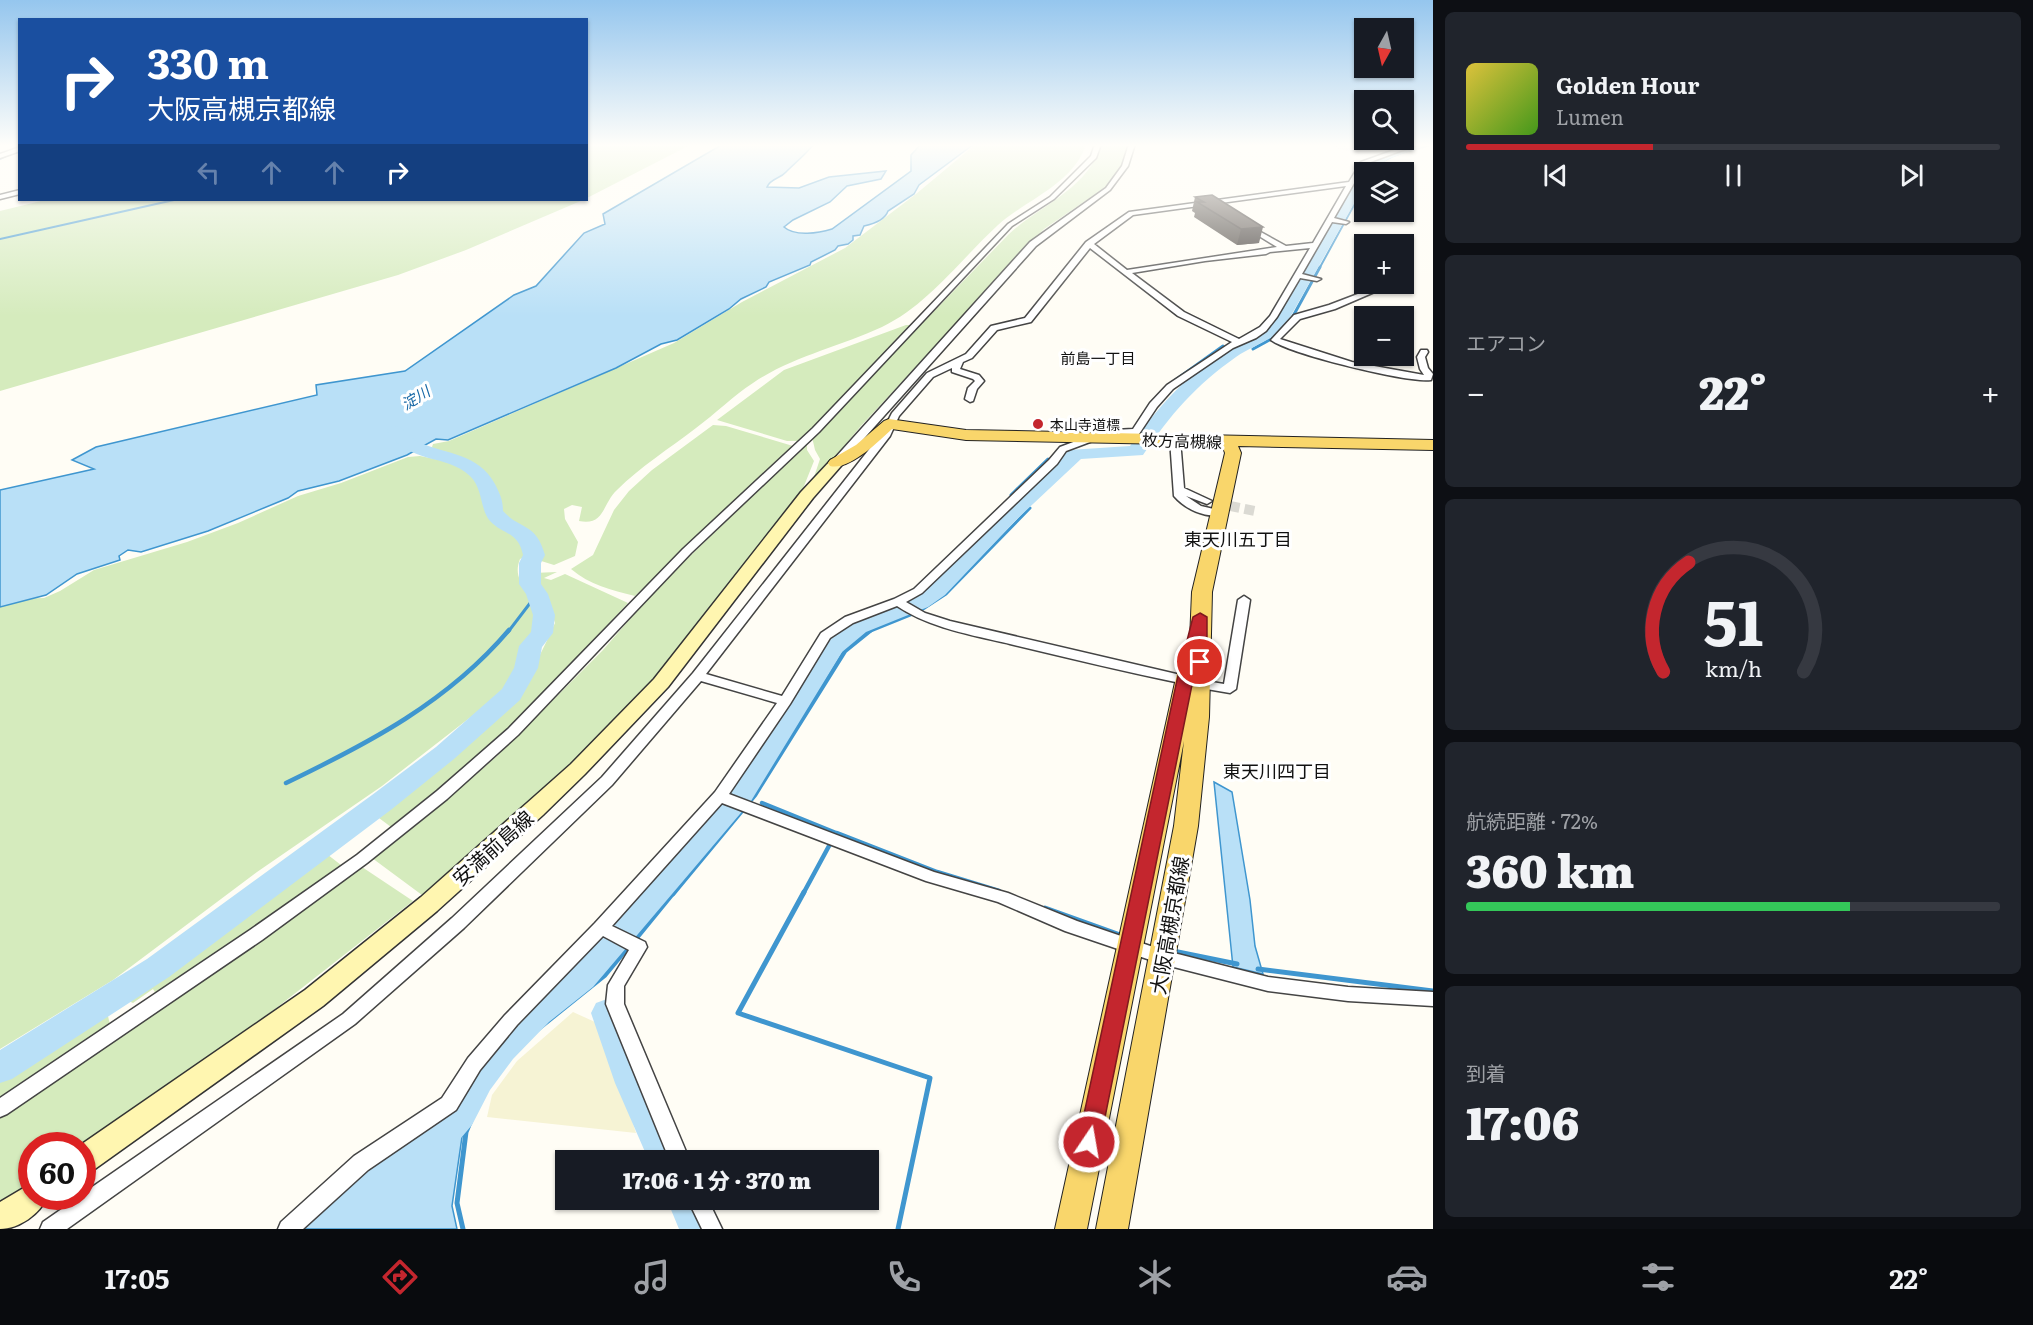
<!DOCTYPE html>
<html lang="ja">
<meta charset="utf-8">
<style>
:root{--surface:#171b24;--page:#20242c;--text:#f1f3f6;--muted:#9ea1a6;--line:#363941;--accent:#c4262e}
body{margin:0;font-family:Literata,"Noto Sans JP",serif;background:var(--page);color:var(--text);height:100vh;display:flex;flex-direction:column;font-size:22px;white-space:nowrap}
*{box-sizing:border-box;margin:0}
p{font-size:20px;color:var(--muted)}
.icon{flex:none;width:33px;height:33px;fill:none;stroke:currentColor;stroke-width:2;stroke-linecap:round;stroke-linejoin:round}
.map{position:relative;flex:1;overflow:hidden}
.side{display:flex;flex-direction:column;gap:12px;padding:12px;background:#0d0f14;width:600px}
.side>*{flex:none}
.top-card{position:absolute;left:18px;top:18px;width:570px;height:183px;border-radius:0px;box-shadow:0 2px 4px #0004;background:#1a4fa0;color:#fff;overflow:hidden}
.needle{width:39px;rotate:188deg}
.fabs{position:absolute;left:1354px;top:18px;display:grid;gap:12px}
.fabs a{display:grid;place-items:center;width:60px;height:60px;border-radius:0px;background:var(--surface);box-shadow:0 2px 4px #0004;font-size:30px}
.speed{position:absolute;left:18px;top:1132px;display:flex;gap:12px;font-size:30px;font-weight:700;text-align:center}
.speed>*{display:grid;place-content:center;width:78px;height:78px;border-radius:50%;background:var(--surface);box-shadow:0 2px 4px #0004;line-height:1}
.speed .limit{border:9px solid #d22;background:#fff;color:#111}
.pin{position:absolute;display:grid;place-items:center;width:51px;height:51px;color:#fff;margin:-26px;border:3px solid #fff;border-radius:50%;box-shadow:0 2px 6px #0007}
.me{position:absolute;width:66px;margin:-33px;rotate:12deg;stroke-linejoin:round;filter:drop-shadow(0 0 4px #0008)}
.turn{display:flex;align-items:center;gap:21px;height:126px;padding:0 30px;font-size:27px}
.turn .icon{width:78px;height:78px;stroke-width:2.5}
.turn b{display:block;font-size:42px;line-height:51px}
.lanes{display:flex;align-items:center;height:57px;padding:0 30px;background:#0003;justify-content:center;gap:30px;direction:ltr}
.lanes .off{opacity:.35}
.big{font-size:45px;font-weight:800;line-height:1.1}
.side .card{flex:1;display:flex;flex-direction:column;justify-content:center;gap:9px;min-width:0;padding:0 21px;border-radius:9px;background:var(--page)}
.side .dial{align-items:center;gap:0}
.dial svg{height:156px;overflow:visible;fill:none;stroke:var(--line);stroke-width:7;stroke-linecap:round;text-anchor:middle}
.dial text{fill:var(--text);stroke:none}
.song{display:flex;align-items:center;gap:18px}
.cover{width:72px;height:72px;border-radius:9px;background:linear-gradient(135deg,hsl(50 70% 55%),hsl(100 70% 35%))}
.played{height:6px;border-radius:3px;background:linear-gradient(90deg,var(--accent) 35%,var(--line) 35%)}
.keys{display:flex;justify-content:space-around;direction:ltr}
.heat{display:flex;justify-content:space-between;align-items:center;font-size:33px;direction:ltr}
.charge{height:9px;border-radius:4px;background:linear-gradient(90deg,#34c759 72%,var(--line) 0)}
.trip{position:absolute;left:555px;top:1150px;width:324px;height:60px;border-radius:0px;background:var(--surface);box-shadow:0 2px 4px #0004;font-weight:800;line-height:60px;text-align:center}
.dock{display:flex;height:96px;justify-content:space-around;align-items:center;background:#090b0e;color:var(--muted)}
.dock .icon{width:42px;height:42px}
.dock .current{color:var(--accent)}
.dock b{font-size:27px;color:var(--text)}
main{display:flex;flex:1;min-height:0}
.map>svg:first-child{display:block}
</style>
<main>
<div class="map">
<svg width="1433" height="1229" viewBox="0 0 1433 1229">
<rect width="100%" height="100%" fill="#fffdf5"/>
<path fill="#eee6ef" d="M 1323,144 L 1399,144 L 1362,155 Z"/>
<path fill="#f6f3d4" d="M 573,1012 L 595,1022 L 603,1033 L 636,1133 L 487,1117 L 492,1095 L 517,1061 Z"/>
<path fill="#d5ebbd" d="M 587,144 L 692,144 L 587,198 Z
M 976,144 L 1086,144 C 1075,183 1024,201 998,225 C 961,259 928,305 882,327 C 839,347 793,356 753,383 C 733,396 715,414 696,428 C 670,448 640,467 617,490 C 602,504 605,526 579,521 L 582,507 L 572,505 L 564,509 L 565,519 L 578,542 L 575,556 L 554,565 L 538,560 L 540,544 L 498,511 L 489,478 L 478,467 L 449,456 L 447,452 L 434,450 L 432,447 L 433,444 L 449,441 L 674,343 L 742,302 L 845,248 L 916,194 Z
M 1101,144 L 1129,144 L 1122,165 L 1106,187 L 1044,229 L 860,427 L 811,486 L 820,459 L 815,450 L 812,437 L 1008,235 C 1038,206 1089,189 1101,144 Z
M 45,200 L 583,200 L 466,250 L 398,275 L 0,391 L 0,211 Z
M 906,325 L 911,325 L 800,441 L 787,441 L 717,420 L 784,370 Z
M 713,425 L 726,426 L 793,446 L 635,596 C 611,590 590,585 571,569 L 593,555 L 614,510 L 629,491 L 652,470 Z
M 807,443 L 807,450 L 814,461 L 798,501 L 657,677 L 589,750 L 502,829 L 422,895 L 372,858 L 428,816 L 497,756 L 603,650 L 656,589 Z
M 420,456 L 445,461 L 470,472 L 487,496 C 484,512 489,523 505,529 C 510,531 515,531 519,533 C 526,539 527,547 529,555 L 520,559 C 511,582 531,591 538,608 C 540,614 541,622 542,628 L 525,646 L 508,688 L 382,786 L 257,872 L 113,980 L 0,1049 L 0,603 L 12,599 L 44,598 L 60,591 L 94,570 L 187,542 L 238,523 L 298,496 L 341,483 L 408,457 Z
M 557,572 L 544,578 L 551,580 L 565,574 L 628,603 L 521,718 L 460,772 L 391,827 L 375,815 C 422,777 475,741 515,695 C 532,674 544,647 555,623 L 545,594 L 530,579 L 533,573 Z
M 323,851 L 341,865 L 281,909 L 156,994 L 153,989 L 133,1003 L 122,998 Z
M 359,865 L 413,901 L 275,1009 L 83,1148 L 82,1146 L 32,1146 L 31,1185 L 0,1208 L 0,1117 Z
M 106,1007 L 110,1025 L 0,1102 L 0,1072 Z"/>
<path fill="#b9e0f7" stroke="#3f96cf" stroke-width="1.5" d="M 723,144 L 814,144 C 805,155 795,163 786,172 C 780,179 771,178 767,187 L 799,188 L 829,177 L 886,171 L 881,179 L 847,186 L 830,202 L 793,220 L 784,227 C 795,237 819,233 832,229 L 911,171 L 911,155 L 921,144 L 974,144 L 919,185 L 914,194 L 888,211 C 885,220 873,224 864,226 L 860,235 L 853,236 L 853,240 L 848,244 L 838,246 L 835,250 L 811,262 L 810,265 L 769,282 L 766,287 L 741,299 L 729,309 L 677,340 L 661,344 L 616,368 L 448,440 L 436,439 L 407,455 L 339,481 L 298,491 L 288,498 L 208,531 L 141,552 L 128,550 L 119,556 L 120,560 L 77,574 L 46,595 L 0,607 L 0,490 L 94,469 L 72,460 L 96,447 L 317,395 L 316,385 L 405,371 L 514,295 L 536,286 L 584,233 L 605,224 L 603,214 Z
M 1214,782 L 1232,792 L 1250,900 L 1255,946 L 1263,974 L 1233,967 Z
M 455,1110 L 469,1112 L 462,1137 L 452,1206 L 457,1229 L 302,1229 L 378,1161 Z"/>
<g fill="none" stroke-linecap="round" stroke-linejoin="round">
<path stroke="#3f96cf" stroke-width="2" d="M 0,159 L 10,154
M 1372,172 C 1386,153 1412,151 1433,144
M 0,239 L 174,200
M 1319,269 L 1365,185"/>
<path stroke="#3f96cf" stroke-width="3" d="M 1292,318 L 1320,267
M 1253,349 L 1273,338
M 1174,381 L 1223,346
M 1011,495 L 1048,459
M 508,632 L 537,594
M 868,632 L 920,611 L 946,594 L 1030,508"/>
<path stroke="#3f96cf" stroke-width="4.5" d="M 286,783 C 369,743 448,702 509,630
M 762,803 L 836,833 L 803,894
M 837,833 L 937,872 L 999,891
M 673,894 L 755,795 L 845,651 L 871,630"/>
<path stroke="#3f96cf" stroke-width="5" d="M 804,892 L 738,1013 L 930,1078 L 898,1229
M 1045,908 L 1123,936
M 634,941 L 674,892
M 1173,951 L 1237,964
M 1258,969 L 1433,991
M 463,1229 L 457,1203 L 466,1132 L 486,1084 L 513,1049 L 605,975 L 629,946"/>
<path fill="#b9e0f7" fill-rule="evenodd" d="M 1416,144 L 1431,144 L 1388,159 L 1371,172 L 1365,172 L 1365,184 L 1284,328 C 1270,341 1252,346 1236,357 C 1195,386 1171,414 1143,455 L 1081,459 L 1017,519 L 945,595 L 928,607 L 866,632 L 842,652 L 751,801 L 593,987 L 549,1022 L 513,1059 L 490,1090 L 472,1125 L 455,1145 L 443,1150 L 431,1145 L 425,1133 L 431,1121 L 448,1103 L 466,1068 L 489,1039 L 527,1002 L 571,969 L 731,787 L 825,642 L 850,622 L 912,597 L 929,585 L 1003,511 L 1069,450 L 1130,446 C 1160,405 1183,379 1225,350 C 1240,339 1259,335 1273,322 L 1367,163 L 1380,154 Z
M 396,426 C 406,428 409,438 418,442 C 448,455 478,453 495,484 C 500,494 503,500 503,511 C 520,530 536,522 545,555 L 541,563 L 541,584 L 548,594 L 555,615 L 553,633 L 542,647 L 538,668 L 520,700 L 454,759 L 392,809 L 169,977 L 12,1079 L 0,1083 L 0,1050 L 147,959 L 372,795 L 436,747 L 502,689 L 514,668 L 519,646 L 531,632 L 533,615 L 526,594 L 519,584 L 519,563 L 523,555 C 518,531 503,535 490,521 C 480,510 483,488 470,476 C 445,453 410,465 387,431 L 390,427 Z
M 607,999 L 618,1003 L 649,1082 L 685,1161 L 649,1161 L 615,1083 L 591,1013 L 596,1003 Z
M 667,1200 L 705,1200 L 718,1229 L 679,1229 Z"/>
<path stroke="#dbdad3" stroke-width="10" stroke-dasharray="10 5" stroke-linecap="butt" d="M 1215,503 L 1255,511"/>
<g stroke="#444" stroke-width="3">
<path id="minor" d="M 1095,144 L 1101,144 L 1096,158 L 1054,199 L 1012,226 L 819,432 L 691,553 L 518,735 L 447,799 L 367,863 L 262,940 L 7,1114 L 0,1117 L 0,1098 L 250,930 L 357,855 L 437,791 L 508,729 L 683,549 L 813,428 L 1008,224 L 1050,197 L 1091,156 Z
M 1129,144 L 1135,144 L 1128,166 L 1110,190 L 1036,246 L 842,463 L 834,463 L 834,459 L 1030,242 L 1106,188 L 1122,166 Z
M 1411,144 L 1419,144 L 1365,164 L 1334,218 L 1349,222 L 1346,224 L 1332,222 L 1302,274 L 1321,279 L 1317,281 L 1300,278 L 1277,317 L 1266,331 L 1256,338 L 1233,348 L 1173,389 L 1157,407 L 1139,434 L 1101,436 L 1098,439 L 1066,451 L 1057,464 L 922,593 L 906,602 L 925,613 L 950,621 L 1185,676 L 1190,677 L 1191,680 L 1190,683 L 1185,684 C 1126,672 1068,658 1010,644 C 972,635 930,628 897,606 L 853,623 L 830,638 L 790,704 L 729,794 L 934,872 L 1008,893 L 1077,921 L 1162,950 L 1268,977 L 1348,987 L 1433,992 L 1433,1006 L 1348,1001 L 1268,991 L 1162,964 L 1065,931 L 998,902 L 926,881 L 722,803 L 612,926 L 645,942 L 647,947 L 624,986 L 624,1004 L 690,1161 L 670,1161 L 606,1004 L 608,985 L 629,950 L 603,936 L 517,1025 L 480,1070 L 456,1110 L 368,1170 L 303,1229 L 278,1229 L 281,1222 L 354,1156 L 442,1098 L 468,1058 L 505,1015 L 595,923 L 715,792 L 777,703 L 701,681 L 612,785 L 464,928 L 355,1024 L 67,1229 L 40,1229 L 43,1222 L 79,1197 L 82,1197 L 82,1194 L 343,1014 L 452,918 L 602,777 L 693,673 L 882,433 L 892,413 L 927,373 L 966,354 L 991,326 L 1025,318 L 1086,242 L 1129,212 L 1349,182 L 1361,162 ZM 1346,186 L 1313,243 L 1286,246 L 1248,225 L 1246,226 L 1246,228 L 1277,247 L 1127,270 L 1094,244 L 1133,215 ZM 1090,248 L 1178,316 L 1232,342 L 1167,385 L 1150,403 L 1133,429 L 1095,431 L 1092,435 L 1060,447 L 1049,460 L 914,589 L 894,599 L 845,617 L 821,633 L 782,696 L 706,674 L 890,436 L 899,416 L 933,377 L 952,368 L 952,372 L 973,379 L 975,381 L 968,388 L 965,399 L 970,402 L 973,401 L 977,389 L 984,381 L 979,375 L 960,369 L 963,362 L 972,358 L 997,330 L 1031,322 ZM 1310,248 L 1270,316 L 1260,327 L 1239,339 L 1184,312 L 1132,273 L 1205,261 L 1266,254 L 1270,252 Z
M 20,147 L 20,151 L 0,158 L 0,154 Z
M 20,190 L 20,194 L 0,199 L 0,195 Z
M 1404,273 L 1409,273 L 1410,275 L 1404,278 Z
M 1384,284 L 1393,284 L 1335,309 L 1300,319 L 1280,339 L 1352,362 L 1424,375 L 1420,369 L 1417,357 L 1421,350 L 1427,350 L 1428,352 L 1425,357 L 1428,368 L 1433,374 L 1431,380 C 1407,383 1290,354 1271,340 L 1294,315 L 1329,305 Z
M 1175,436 L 1180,439 L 1184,488 L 1212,501 L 1207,504 L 1186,496 L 1201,506 L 1222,511 L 1223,513 L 1222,515 C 1205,518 1185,509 1174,496 L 1170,439 Z
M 1244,596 L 1250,600 L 1236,689 L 1230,693 L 1195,687 L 1194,684 L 1195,681 L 1200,680 L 1224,684 L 1238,600 Z
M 688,1200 L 708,1200 L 722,1229 L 702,1229 Z"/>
</g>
<g stroke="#333" stroke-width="3">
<path id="secondary" d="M 836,458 L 841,460 L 844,463 L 841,466 L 813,498 L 668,687 L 585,774 L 543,815 L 437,911 L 323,1006 L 92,1171 L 82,1175 L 82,1146 L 79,1146 L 305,990 L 421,897 L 527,803 L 571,764 L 654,679 L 801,492 L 831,460 Z
M 32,1183 L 32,1197 L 47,1197 C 40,1214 19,1229 0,1229 L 0,1202 Z"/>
</g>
<g stroke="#222" stroke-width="2">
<path id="primary" d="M 889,419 L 966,430 L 1433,440 L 1433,450 L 1238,446 L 1241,453 L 1212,592 L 1209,717 L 1198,826 L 1128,1229 L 1096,1229 L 1174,826 L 1184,741 L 1087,1229 L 1055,1229 L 1183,646 L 1190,640 L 1192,592 L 1225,453 L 1222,445 L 966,440 L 892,429 C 879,441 849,471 830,466 L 828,463 L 830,460 L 856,445 L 884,421 Z"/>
</g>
<use href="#minor" fill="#fff" fill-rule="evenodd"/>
<use href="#secondary" fill="#fff6b0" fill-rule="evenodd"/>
<use href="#primary" fill="#f9d66b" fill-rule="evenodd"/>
</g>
<path fill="#4d4742" d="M 1212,195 L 1259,243 L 1237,245 L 1194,217 L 1195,213 L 1192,211 L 1195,197 Z"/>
<path fill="#3f3936" d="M 1263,227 L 1259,243 L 1237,245 L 1241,229 Z"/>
<path fill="#5a524d" stroke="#3f3936" stroke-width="1.5" d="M 1212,195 L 1263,227 L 1241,229 L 1197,202 L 1204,202 L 1195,197 Z"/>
<linearGradient id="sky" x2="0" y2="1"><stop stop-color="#95c6ee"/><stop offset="0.46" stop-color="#fffefa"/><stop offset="1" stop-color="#fffefa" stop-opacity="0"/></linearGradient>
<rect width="1433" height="316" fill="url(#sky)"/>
<path fill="#c4262e" stroke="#7f191e" stroke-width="1.5" d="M 1200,613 L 1207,617 L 1207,662 L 1205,665 L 1196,665 L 1100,1142 L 1097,1149 L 1089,1152 L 1081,1149 L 1078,1142 L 1177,680 L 1193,617 Z"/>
<circle fill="#c4262e" stroke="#fff" stroke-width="2" cx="1038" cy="424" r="6"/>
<g text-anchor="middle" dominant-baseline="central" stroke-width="6" stroke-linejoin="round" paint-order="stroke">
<g font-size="14" fill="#111" stroke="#fff" text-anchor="start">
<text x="1050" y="424">本山寺道標</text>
</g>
<g font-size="15" fill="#111" stroke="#fff">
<text x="1098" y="357">前島一丁目</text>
</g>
<g font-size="15" font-style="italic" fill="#1768a6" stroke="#fff">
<text transform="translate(415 397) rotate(-32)">淀川</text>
</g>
<g font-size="16" fill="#111" stroke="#fff">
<text transform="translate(1182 440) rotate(2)">枚方高槻線</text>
</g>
<g font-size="18" fill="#111" stroke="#fff">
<text x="1238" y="538">東天川五丁目</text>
<text x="1277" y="770">東天川四丁目</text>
</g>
<g font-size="20" fill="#111" stroke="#fff">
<text transform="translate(492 847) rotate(-42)">安満前島線</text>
<text transform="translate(1168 925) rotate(-80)">大阪高槻京都線</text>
</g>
</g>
</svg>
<div class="fabs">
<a><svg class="needle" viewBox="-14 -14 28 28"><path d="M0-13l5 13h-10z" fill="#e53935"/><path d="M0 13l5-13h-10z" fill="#9ea1a6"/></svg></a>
<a><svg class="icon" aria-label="search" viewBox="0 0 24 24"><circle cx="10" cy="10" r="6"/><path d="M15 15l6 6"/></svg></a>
<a><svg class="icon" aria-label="layers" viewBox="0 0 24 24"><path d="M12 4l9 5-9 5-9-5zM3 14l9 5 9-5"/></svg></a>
<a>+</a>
<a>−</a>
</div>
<div class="speed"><div class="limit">60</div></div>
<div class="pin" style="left:1200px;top:662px;background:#d93025"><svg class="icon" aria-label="arrive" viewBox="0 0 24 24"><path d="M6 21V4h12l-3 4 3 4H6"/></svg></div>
<svg class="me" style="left:1089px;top:1142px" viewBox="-20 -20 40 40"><circle r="17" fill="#c4262e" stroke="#fff" stroke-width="3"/><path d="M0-11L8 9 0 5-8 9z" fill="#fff"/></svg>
<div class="trip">17:06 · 1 分 · 370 m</div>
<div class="top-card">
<div class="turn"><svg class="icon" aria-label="right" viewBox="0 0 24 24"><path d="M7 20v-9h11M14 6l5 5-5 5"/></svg><div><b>330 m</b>大阪高槻京都線</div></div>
<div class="lanes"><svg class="icon off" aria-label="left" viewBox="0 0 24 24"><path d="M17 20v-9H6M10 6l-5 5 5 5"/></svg><svg class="icon off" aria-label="ahead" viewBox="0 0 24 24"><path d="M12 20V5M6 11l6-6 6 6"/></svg><svg class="icon off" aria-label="ahead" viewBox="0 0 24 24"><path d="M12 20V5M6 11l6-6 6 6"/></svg><svg class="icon" aria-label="right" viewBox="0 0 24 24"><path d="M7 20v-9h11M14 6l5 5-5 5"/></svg></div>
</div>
</div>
<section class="side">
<div class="card">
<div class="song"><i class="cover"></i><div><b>Golden Hour</b><p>Lumen</p></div></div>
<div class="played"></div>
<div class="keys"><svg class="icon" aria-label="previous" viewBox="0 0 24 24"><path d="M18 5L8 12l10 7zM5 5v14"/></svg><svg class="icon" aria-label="pause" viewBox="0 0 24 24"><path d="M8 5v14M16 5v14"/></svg><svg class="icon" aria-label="next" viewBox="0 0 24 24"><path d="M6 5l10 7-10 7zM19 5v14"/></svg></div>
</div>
<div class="card"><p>エアコン</p>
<div class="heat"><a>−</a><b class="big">22°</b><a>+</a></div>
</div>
<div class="card dial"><svg viewBox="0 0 100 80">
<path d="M14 69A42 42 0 1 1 86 69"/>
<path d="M14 69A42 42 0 0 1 27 13" stroke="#c4262e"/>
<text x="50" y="56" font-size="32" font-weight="700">51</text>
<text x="50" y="72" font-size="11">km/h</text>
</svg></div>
<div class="card"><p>航続距離 · 72%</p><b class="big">360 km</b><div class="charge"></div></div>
<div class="card"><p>到着</p><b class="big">17:06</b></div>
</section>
</main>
<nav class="dock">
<b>17:05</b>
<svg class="icon current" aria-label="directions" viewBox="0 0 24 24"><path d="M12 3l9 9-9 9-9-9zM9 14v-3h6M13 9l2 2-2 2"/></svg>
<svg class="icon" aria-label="music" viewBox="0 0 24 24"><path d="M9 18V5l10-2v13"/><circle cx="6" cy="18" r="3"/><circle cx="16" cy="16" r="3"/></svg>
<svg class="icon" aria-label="phone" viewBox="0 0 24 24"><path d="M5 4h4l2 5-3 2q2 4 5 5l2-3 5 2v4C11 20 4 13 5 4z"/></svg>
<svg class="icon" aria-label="climate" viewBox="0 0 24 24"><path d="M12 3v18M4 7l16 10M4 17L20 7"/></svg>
<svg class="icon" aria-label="car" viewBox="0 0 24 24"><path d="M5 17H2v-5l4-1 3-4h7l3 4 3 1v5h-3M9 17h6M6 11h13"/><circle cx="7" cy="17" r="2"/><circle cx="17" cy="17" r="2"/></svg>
<svg class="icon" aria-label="filters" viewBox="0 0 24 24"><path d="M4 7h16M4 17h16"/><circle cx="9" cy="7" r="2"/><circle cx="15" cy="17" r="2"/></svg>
<b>22°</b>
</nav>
